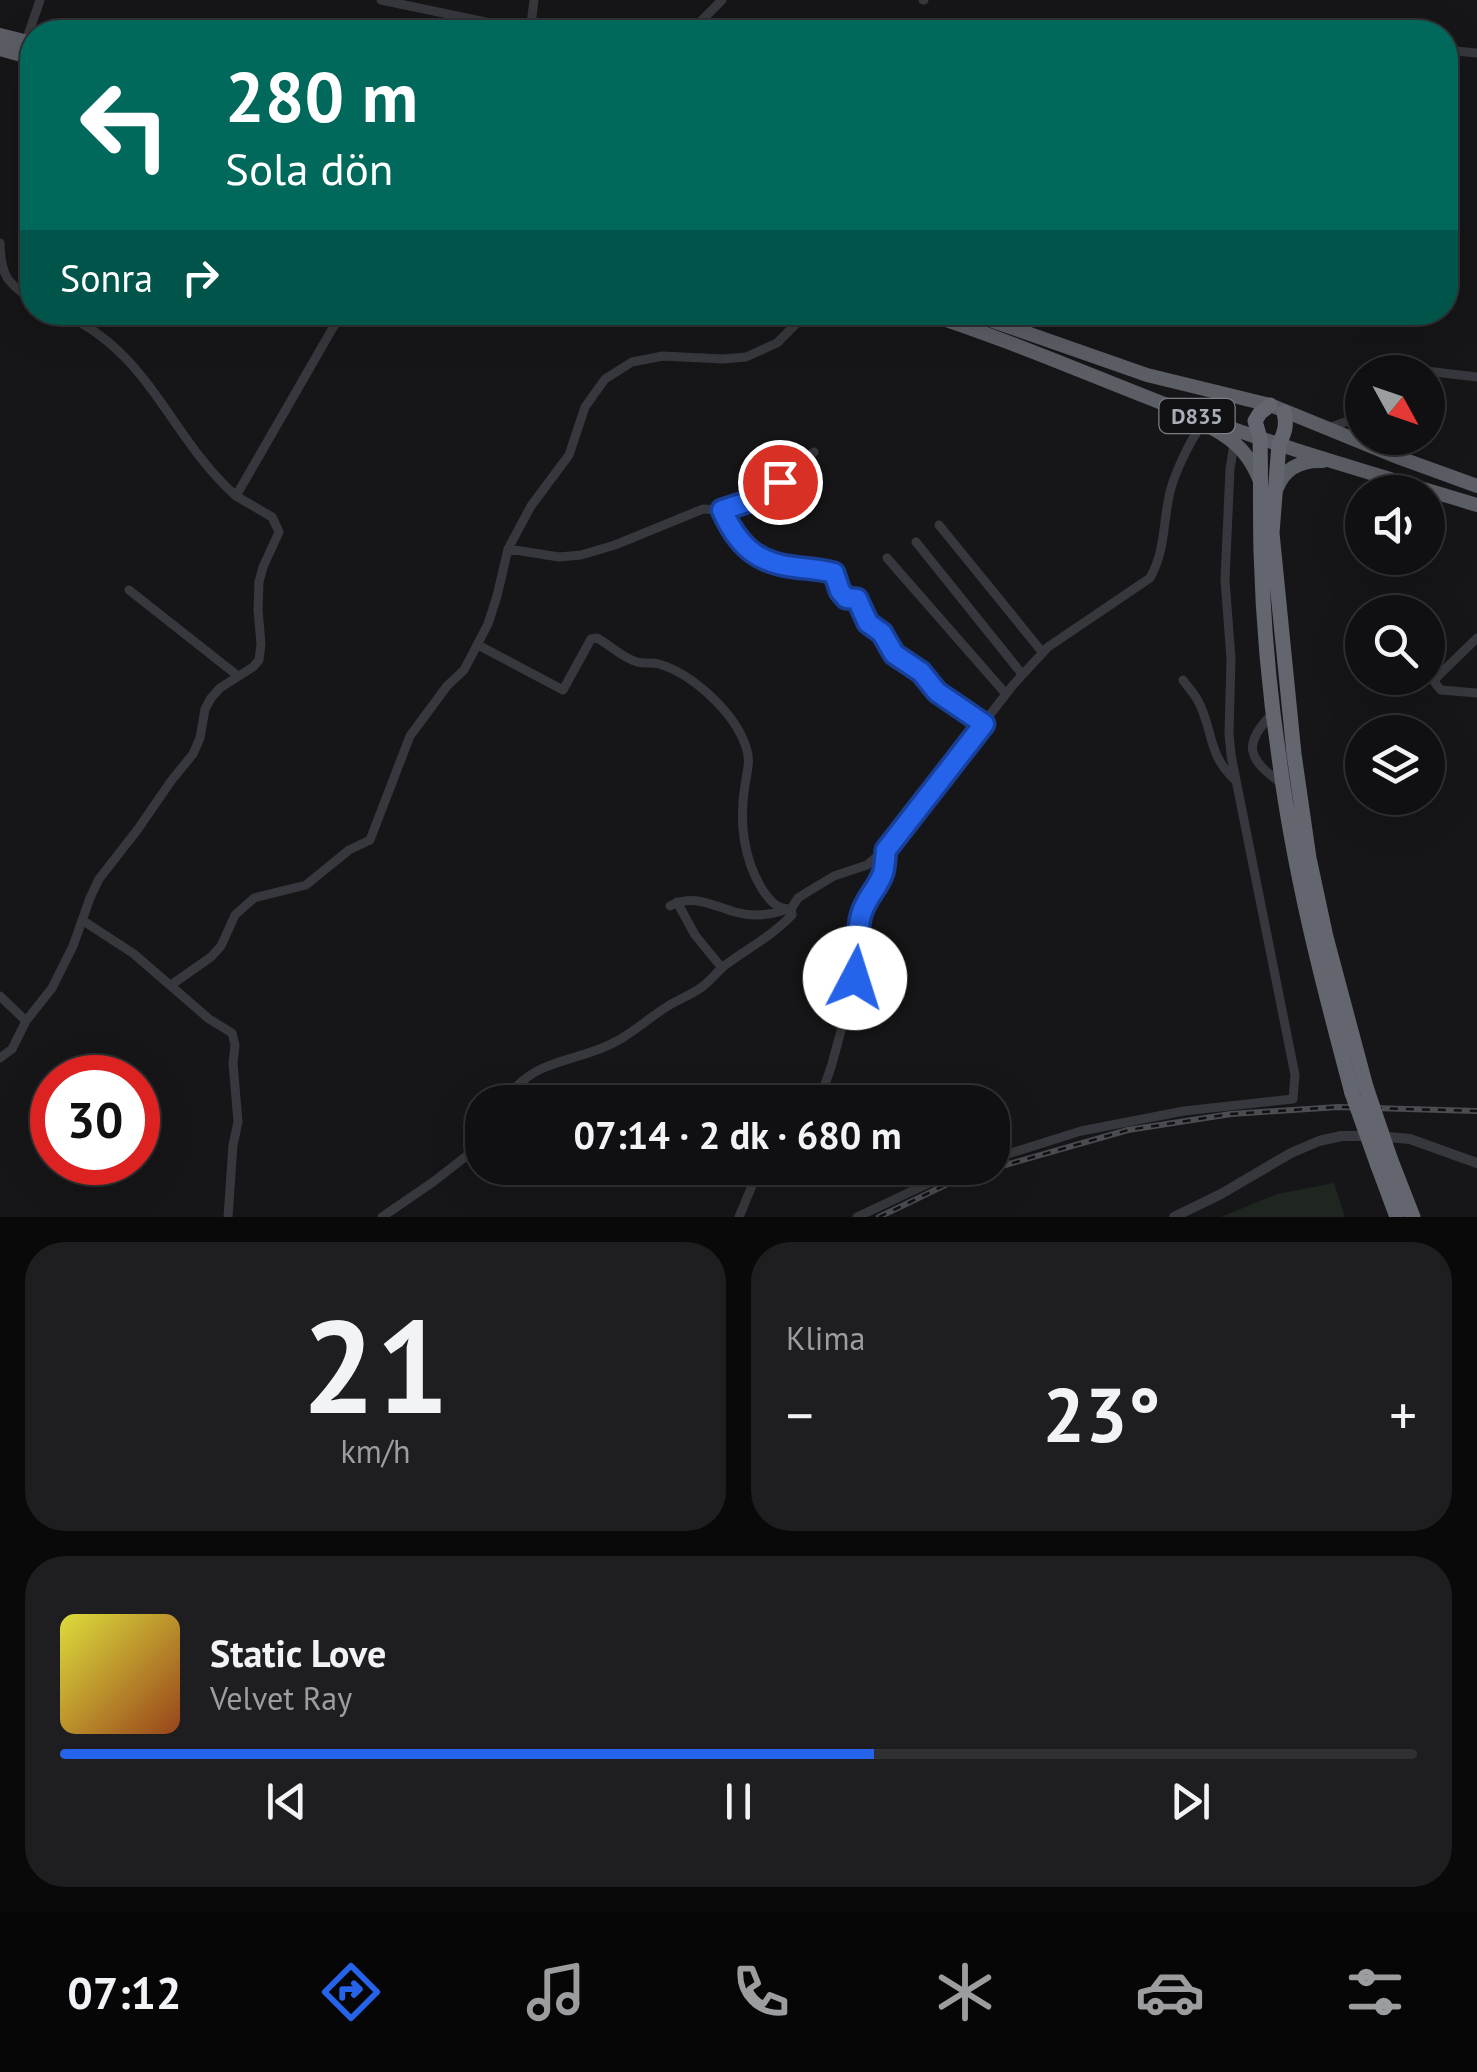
<!DOCTYPE html>
<html lang="tr">
<meta charset="utf-8">
<style>
:root{--surface:#101012;--page:#1e1e20;--text:#f1f3f6;--muted:#9c9d9f;--line:#303032;--accent:#2563eb}
body{margin:0;font-family:"PT Sans",sans-serif;background:var(--page);color:var(--text);height:100vh;display:flex;flex-direction:column;font-size:38px;white-space:nowrap}
*{box-sizing:border-box;margin:0}
p{font-size:32px;color:var(--muted)}
.icon{flex:none;width:55px;height:55px;fill:none;stroke:currentColor;stroke-width:2;stroke-linecap:round;stroke-linejoin:round}
.map{position:relative;height:1217px;overflow:hidden}
.side{display:flex;flex-direction:column;gap:25px;padding:25px;background:#09090a;flex:1}
.side>*{flex:none}
.hud{position:absolute;left:20px;top:20px;width:1438px;height:305px;border-radius:40px;box-shadow:0 10px 40px #0002,0 0 0 2px var(--line);background:#00695c;color:#fff;overflow:hidden}
.needle{width:65px;rotate:130deg}
.buttons{position:absolute;left:1345px;top:355px;display:grid;gap:20px}
.buttons a{display:grid;place-items:center;width:100px;height:100px;border-radius:50%;background:var(--surface);box-shadow:0 10px 40px #0002,0 0 0 2px var(--line);font-size:50px}
.speed{position:absolute;left:30px;top:1055px;display:flex;gap:20px;font-size:50px;font-weight:700;text-align:center}
.speed>*{display:grid;place-content:center;width:130px;height:130px;border-radius:50%;background:var(--surface);box-shadow:0 10px 40px #0002,0 0 0 2px var(--line);line-height:1}
.speed .limit{border:15px solid #d22;background:#fff;color:#111}
.pin{position:absolute;display:grid;place-items:center;width:85px;height:85px;color:#fff;margin:-42px;border:5px solid #fff;border-radius:50%;box-shadow:0 2px 10px #0007}
.me{position:absolute;width:110px;margin:-55px;rotate:5deg;stroke-linejoin:round;filter:drop-shadow(0 0 8px #0008)}
.turn{display:flex;align-items:center;gap:35px;height:210px;padding:0 40px;font-size:45px}
.turn .icon{width:130px;height:130px;stroke-width:2.5}
.turn b{display:block;font-size:70px;line-height:85px}
.then{display:flex;align-items:center;height:95px;padding:0 40px;background:#0003;gap:20px;font-size:38px}
.big{font-size:75px;font-weight:800;line-height:1.1}
.side .widget{flex:1;display:flex;flex-direction:column;justify-content:center;gap:15px;min-width:0;padding:0 35px;border-radius:40px;background:var(--page)}
.side .dial{align-items:center;gap:0}
.dial b{font-size:130px;line-height:1}
.song{display:flex;align-items:center;gap:30px}
.cover{width:120px;height:120px;border-radius:15px;background:linear-gradient(135deg,hsl(60 70% 55%),hsl(20 70% 35%))}
.played{height:10px;border-radius:5px;background:linear-gradient(90deg,var(--accent) 60%,var(--line) 60%)}
.keys{display:flex;justify-content:space-around;direction:ltr}
.heat{display:flex;justify-content:space-between;align-items:center;font-size:55px;direction:ltr}
.side .tiles{flex:1;display:grid;gap:25px;grid-template-columns:1fr 1fr}
.widget:last-child{grid-column:span 2}
.trip{position:absolute;left:465px;top:1085px;width:545px;height:100px;border-radius:40px;background:var(--surface);box-shadow:0 10px 40px #0002,0 0 0 2px var(--line);font-weight:800;line-height:100px;text-align:center}
.menu{display:flex;height:160px;justify-content:space-around;align-items:center;background:#060607;color:var(--muted)}
.menu .icon{width:70px;height:70px}
.menu .active{color:var(--accent)}
.menu b{font-size:45px;color:var(--text)}
.map>svg:first-child{display:block}
</style>
<div class="map">
<svg width="1477" height="1217" viewBox="0 0 1477 1217">
<rect width="100%" height="100%" fill="#161618"/>
<path fill="#1e261f" d="M 1334,1183 L 1345,1217 L 1221,1217 L 1277,1194 Z"/>
<g fill="none" stroke-linecap="round" stroke-linejoin="round">
<path stroke="#37383d" stroke-width="9" d="M 381,0 L 534,32
M 923,0 L 924,0
M 530,32 L 534,0
M 690,32 L 722,0
M 26,41 L 40,0
M 1445,50 L 1477,53
M 0,243 C 1,275 6,282 32,300
M 58,312 C 149,348 169,437 236,496 L 342,312
M 1386,372 L 1401,368 L 1477,377
M 1331,427 L 1351,420 L 1362,403
M 722,510 C 760,497 784,478 814,452
M 939,525 L 1043,653
M 916,542 L 1022,674
M 508,549 L 559,557 L 581,555 L 615,545 L 703,509 L 722,510 C 737,544 756,562 794,567 C 809,569 820,569 834,573 L 839,591 L 847,598 L 857,599 L 868,623 L 883,633 L 894,654 L 921,672 L 937,692 L 984,724
M 887,558 L 1006,694
M 129,590 L 238,676
M 1477,638 L 1436,678 L 1435,683 L 1441,690 L 1477,693
M 478,645 L 563,690 L 591,639 L 597,638 C 610,645 623,658 637,662 C 644,664 652,662 659,664 C 693,674 735,713 746,747 C 751,760 747,771 745,785 C 739,820 743,858 762,889 C 770,901 776,909 791,909
M 1183,680 C 1187,686 1193,692 1197,699 C 1214,729 1206,752 1234,779
M 1273,713 C 1243,744 1246,758 1281,783
M 677,902 L 695,935 L 722,968
M 670,906 C 693,893 713,906 735,912 C 752,917 770,915 785,910
M 82,920 L 134,954 L 209,1019 L 232,1033 L 235,1045 L 233,1063 L 238,1122 L 233,1145 L 228,1217
M 171,985 L 211,957 L 221,946 L 235,915 L 254,898 L 306,885 L 349,850 L 370,840 L 410,736 L 447,686 L 464,670 L 488,624 L 497,596 L 508,549 L 531,506 L 569,455 L 585,407 L 605,379 L 632,362 L 663,356 L 723,359 L 746,357 L 777,343 L 808,312
M 0,996 L 26,1021
M 0,1058 L 12,1049 L 26,1021 L 52,988 L 73,946 L 90,898 L 99,879 L 138,829 L 171,781 L 193,754 L 200,738 L 205,709 L 211,698 L 220,688 L 253,667 L 259,660 L 261,644 L 258,610 L 259,582 L 263,567 L 279,532 L 272,517 L 236,496
M 505,1102 C 531,1057 576,1064 617,1041 C 635,1031 650,1017 668,1006 C 679,999 691,995 702,987 C 710,981 716,973 724,966 C 747,949 772,936 792,915 L 791,909 L 798,898 L 809,891 L 834,876 L 867,865 L 886,849 L 1013,685 L 1048,647 L 1150,578 C 1164,553 1163,529 1168,502 C 1171,479 1189,442 1203,423
M 819,1102 L 832,1064 L 860,960 L 858,938 L 861,915 L 870,893 L 884,871 L 886,849
M 992,1159 L 1081,1131 L 1184,1111 L 1293,1099 L 1295,1075 L 1231,755 L 1229,733 L 1231,659 L 1225,580 L 1230,469 L 1234,444
M 382,1217 L 433,1182 L 478,1147 L 482,1140
M 739,1217 L 754,1181 L 764,1168
M 857,1217 L 929,1183 L 970,1168"/>
<path stroke="#37383d" stroke-width="10" d="M 1174,1217 L 1221,1194 L 1291,1153 L 1319,1141 L 1341,1136 L 1377,1136 L 1410,1139 L 1477,1163"/>
<path stroke="#5b5e65" stroke-width="14" d="M 0,35 L 32,43
M 0,49 L 32,58
M 922,312 C 1007,339 1089,375 1172,407 C 1272,445 1375,474 1477,505
M 967,312 L 1147,375 L 1270,405 L 1400,458 L 1477,486
M 1212,428 C 1236,441 1250,455 1260,481
M 1277,488 C 1285,467 1302,460 1323,461"/>
<path stroke="#63666e" stroke-width="15" d="M 1270,405 L 1260,413 L 1255,421 L 1260,438 C 1261,476 1260,514 1261,552 C 1263,620 1269,690 1279,757 C 1294,873 1322,981 1352,1093
M 1284,412 C 1287,425 1285,432 1279,444 L 1272,533 L 1294,754 L 1309,858 L 1326,937 L 1366,1087
M 1390,1158 L 1413,1217
M 1378,1166 L 1397,1217"/>
<g stroke="#4a4c52" stroke-width="6">
<path id="rail" d="M 879,1217 L 960,1178 L 1128,1130 L 1231,1114 L 1338,1107 L 1477,1111"/>
</g>
<use href="#rail" stroke="#111113" stroke-width="2.5" stroke-dasharray="8" stroke-linecap="butt"/>
<path stroke="#63666e" stroke-width="15" d="M 1366,1087 L 1390,1158
M 1352,1093 L 1378,1166"/>
</g>
<g fill="none" stroke-linecap="round" stroke-linejoin="round">
<g stroke="#184099" stroke-width="25">
<path id="route" d="M 780,482 L 747,502 L 722,510 C 737,544 756,563 794,567 C 809,569 820,569 834,573 L 840,591 L 846,598 L 857,599 L 868,623 L 882,633 L 894,654 L 921,672 L 937,692 L 984,724 L 886,850 C 885,857 885,866 883,873 C 878,888 865,899 861,915 C 855,936 862,955 855,978"/>
</g>
<use href="#route" stroke="#2563eb" stroke-width="18"/>
</g>
<g text-anchor="middle" dominant-baseline="central" stroke-width="10" stroke-linejoin="round" paint-order="stroke">
<rect fill="#111113" stroke="#7b7e86" stroke-width="2.5" x="1159.5" y="399" width="75" height="34" rx="8"/>
<g font-size="22" font-weight="bold" fill="#a8adb8">
<text x="1197" y="416">D835</text>
</g>
</g>
</svg>
<div class="buttons">
<a><svg class="needle" viewBox="-14 -14 28 28"><path d="M0-13l5 13h-10z" fill="#e53935"/><path d="M0 13l5-13h-10z" fill="#9c9d9f"/></svg></a>
<a><svg class="icon" aria-label="sound" viewBox="0 0 24 24"><path d="M4 9h4l5-4v14l-5-4H4zM17 9q2 3 0 6"/></svg></a>
<a><svg class="icon" aria-label="search" viewBox="0 0 24 24"><circle cx="10" cy="10" r="6"/><path d="M15 15l6 6"/></svg></a>
<a><svg class="icon" aria-label="layers" viewBox="0 0 24 24"><path d="M12 4l9 5-9 5-9-5zM3 14l9 5 9-5"/></svg></a>
</div>
<div class="speed"><div class="limit">30</div></div>
<div class="pin" style="left:780px;top:482px;background:#d93025"><svg class="icon" aria-label="arrive" viewBox="0 0 24 24"><path d="M6 21V4h12l-3 4 3 4H6"/></svg></div>
<svg class="me" style="left:855px;top:978px" viewBox="-20 -20 40 40"><circle r="19" fill="#fff"/><path d="M0-13L10 11 0 6-10 11z" fill="#2563eb"/></svg>
<div class="trip">07:14 · 2 dk · 680 m</div>
<div class="hud">
<div class="turn"><svg class="icon" aria-label="left" viewBox="0 0 24 24"><path d="M17 20v-9H6M10 6l-5 5 5 5"/></svg><div><b>280 m</b>Sola dön</div></div>
<div class="then">Sonra<svg class="icon" aria-label="right" viewBox="0 0 24 24"><path d="M7 20v-9h11M14 6l5 5-5 5"/></svg></div>
</div>
</div>
<section class="side">
<div class="tiles">
<div class="widget dial"><b>21</b><p>km/h</p></div>
<div class="widget"><p>Klima</p>
<div class="heat"><a>−</a><b class="big">23°</b><a>+</a></div>
</div>
<div class="widget">
<div class="song"><i class="cover"></i><div><b>Static Love</b><p>Velvet Ray</p></div></div>
<div class="played"></div>
<div class="keys"><svg class="icon" aria-label="previous" viewBox="0 0 24 24"><path d="M18 5L8 12l10 7zM5 5v14"/></svg><svg class="icon" aria-label="pause" viewBox="0 0 24 24"><path d="M8 5v14M16 5v14"/></svg><svg class="icon" aria-label="next" viewBox="0 0 24 24"><path d="M6 5l10 7-10 7zM19 5v14"/></svg></div>
</div>
</div>
</section>
<nav class="menu">
<b>07:12</b>
<svg class="icon active" aria-label="directions" viewBox="0 0 24 24"><path d="M12 3l9 9-9 9-9-9zM9 14v-3h6M13 9l2 2-2 2"/></svg>
<svg class="icon" aria-label="music" viewBox="0 0 24 24"><path d="M9 18V5l10-2v13"/><circle cx="6" cy="18" r="3"/><circle cx="16" cy="16" r="3"/></svg>
<svg class="icon" aria-label="phone" viewBox="0 0 24 24"><path d="M5 4h4l2 5-3 2q2 4 5 5l2-3 5 2v4C11 20 4 13 5 4z"/></svg>
<svg class="icon" aria-label="climate" viewBox="0 0 24 24"><path d="M12 3v18M4 7l16 10M4 17L20 7"/></svg>
<svg class="icon" aria-label="car" viewBox="0 0 24 24"><path d="M5 17H2v-5l4-1 3-4h7l3 4 3 1v5h-3M9 17h6M6 11h13"/><circle cx="7" cy="17" r="2"/><circle cx="17" cy="17" r="2"/></svg>
<svg class="icon" aria-label="filters" viewBox="0 0 24 24"><path d="M4 7h16M4 17h16"/><circle cx="9" cy="7" r="2"/><circle cx="15" cy="17" r="2"/></svg>
</nav>
